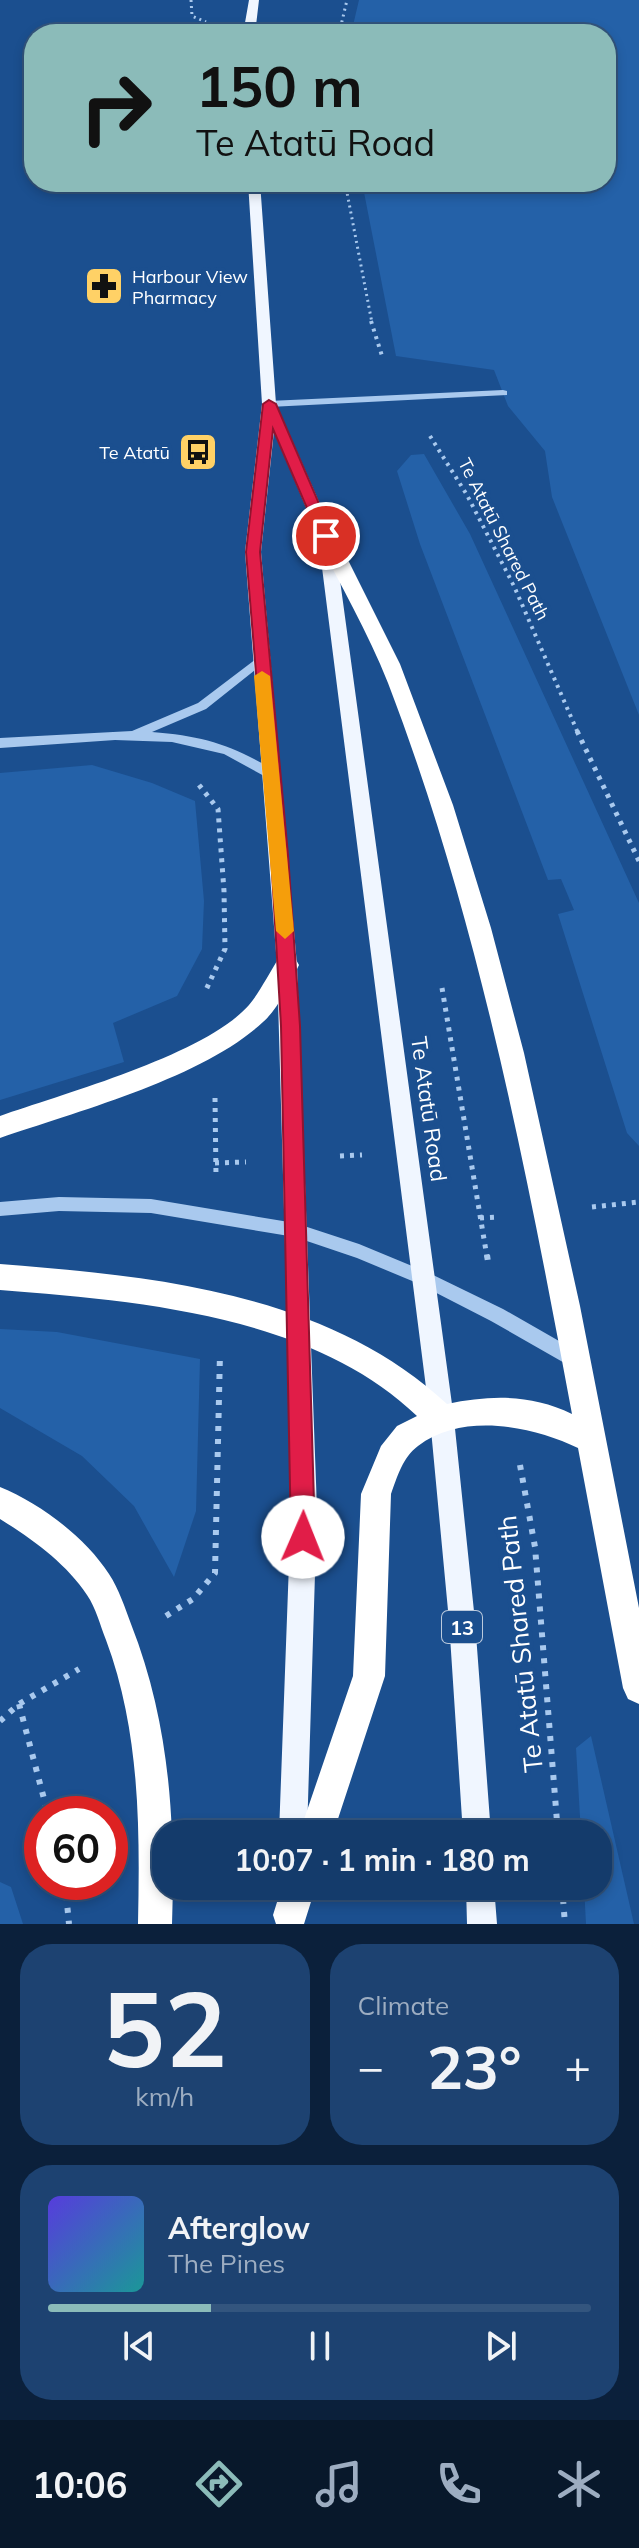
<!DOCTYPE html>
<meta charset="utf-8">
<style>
:root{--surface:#143b6b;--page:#1d4271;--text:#f1f3f6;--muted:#9dadc1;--line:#33557e;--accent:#8bbbb9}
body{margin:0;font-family:Mulish,sans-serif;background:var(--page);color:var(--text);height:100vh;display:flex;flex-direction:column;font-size:30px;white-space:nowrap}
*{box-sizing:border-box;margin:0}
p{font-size:26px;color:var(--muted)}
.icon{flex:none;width:44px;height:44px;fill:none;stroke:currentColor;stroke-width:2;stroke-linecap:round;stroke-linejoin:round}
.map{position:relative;height:1924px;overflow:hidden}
.side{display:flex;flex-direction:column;gap:20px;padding:20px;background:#0b203b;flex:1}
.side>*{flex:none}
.top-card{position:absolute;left:24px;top:24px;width:592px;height:168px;border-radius:32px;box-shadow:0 4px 12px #0003,0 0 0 2px var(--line);background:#8bbbb9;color:#111;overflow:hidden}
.speed{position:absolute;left:24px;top:1796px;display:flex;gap:16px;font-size:40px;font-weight:700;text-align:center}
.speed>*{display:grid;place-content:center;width:104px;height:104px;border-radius:50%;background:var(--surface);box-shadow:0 4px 12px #0003,0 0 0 2px var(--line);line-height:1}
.speed .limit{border:12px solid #d22;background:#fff;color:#111}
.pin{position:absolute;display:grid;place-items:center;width:68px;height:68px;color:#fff;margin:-34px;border:4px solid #fff;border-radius:50%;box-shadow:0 2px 8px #0007}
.me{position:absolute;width:88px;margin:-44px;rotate:1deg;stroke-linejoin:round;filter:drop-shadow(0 0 6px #0008)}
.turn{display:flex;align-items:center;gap:28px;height:168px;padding:0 40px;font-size:36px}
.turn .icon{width:104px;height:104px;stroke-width:2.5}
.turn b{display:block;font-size:56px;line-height:68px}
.big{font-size:60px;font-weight:700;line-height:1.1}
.side .card{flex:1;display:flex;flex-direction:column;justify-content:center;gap:12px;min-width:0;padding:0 28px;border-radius:32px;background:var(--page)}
.side .dial{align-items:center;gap:0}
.dial b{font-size:104px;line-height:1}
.song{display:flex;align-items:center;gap:24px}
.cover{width:96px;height:96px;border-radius:12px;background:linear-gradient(135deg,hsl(250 70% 55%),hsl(180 70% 35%))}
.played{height:8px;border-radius:4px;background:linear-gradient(90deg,var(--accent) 30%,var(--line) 30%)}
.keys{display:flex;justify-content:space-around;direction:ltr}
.heat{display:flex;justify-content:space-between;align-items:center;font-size:44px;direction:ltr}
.side .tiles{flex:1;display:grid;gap:20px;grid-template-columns:1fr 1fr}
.card:last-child{grid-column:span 2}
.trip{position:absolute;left:152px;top:1820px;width:460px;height:80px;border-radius:32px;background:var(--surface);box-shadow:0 4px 12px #0003,0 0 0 2px var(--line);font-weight:700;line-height:80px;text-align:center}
.tab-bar{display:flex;height:128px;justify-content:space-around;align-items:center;background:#08182b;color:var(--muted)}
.tab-bar .icon{width:56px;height:56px}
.tab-bar .active{color:var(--accent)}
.tab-bar b{font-size:36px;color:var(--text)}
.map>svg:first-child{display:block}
</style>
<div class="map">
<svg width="639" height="1924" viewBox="0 0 639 1924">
<rect width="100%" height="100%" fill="#1b4f8f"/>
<path fill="#2461a8" d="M 359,0 L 639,0 L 639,715 L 552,497 L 545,451 L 508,406 L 494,370 L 396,356 L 362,182 L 606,182 L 606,34 L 351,34 Z
M 424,454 L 470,534 L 639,903 L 639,1146 L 627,1133 L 558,914 L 574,910 L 561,879 L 548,880 L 420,544 L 397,471 L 411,455 Z
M 92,765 L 152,783 L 195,801 L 204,901 L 202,949 L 177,996 L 113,1023 L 124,1062 L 0,1100 L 0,773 Z
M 0,1329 L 57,1332 L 200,1359 L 196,1511 L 174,1577 L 134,1506 L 82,1456 L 0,1408 Z
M 591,1736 L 634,1924 L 586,1924 L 584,1886 L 598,1886 L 598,1834 L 581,1834 L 576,1748 Z
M 0,1882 L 11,1887 L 23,1924 L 0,1924 Z"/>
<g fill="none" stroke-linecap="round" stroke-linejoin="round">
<path stroke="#a9c9ee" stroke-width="3" stroke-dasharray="2 4" stroke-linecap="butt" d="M 191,0 L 192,16 L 206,22
M 339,34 L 347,0
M 345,182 L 372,323"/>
<path stroke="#a9c9ee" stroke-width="4" stroke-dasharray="3 5" stroke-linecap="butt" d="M 371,321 L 383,359
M 430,436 L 467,495 L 514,586 L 578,733"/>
<path stroke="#a9c9ee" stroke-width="5" stroke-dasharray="4 6" stroke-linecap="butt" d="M 577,731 L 639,861
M 199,785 L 218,809 L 224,891 L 225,949 L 205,992
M 442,988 L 487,1257
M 215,1098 L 216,1176
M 340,1156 L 362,1155
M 215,1163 L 246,1162
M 592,1207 L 639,1202
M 480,1218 L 499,1217"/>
<path stroke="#a9c9ee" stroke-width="6" stroke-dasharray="5 8" stroke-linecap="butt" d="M 487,1255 L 488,1262
M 520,1465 L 535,1547 L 558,1834
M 166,1616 L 193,1599 L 215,1573 L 220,1353
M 19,1704 L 48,1814
M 0,1721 L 19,1704 L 79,1669
M 65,1882 L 69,1924
M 562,1886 L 565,1924"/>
<path fill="#a9c9ee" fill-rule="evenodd" d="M 503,390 L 507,391 L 507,395 L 269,407 L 264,404 L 269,401 Z
M 260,656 L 264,657 L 266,660 L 264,663 L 206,709 L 152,732 C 204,736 231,745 276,771 L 277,774 L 276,777 L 266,777 L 224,754 L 172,742 L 115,740 L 0,748 L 0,738 L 132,731 L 198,703 Z
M 59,1197 L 151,1199 L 295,1223 L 359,1244 L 429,1273 L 503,1309 L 580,1353 L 582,1359 L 580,1365 L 574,1367 L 568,1365 L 491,1321 L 417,1283 L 357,1258 L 295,1237 L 151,1213 L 59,1211 L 0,1216 L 0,1202 Z"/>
<path fill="#f0f6ff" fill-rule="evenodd" d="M 249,0 L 259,0 L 255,34 L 243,34 Z
M 248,182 L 260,182 L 276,404 L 334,536 L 454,1419 L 475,1621 L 491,1834 L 463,1834 L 449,1621 L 430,1419 L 318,536 L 274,431 L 261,552 L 297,965 L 317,1509 L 307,1834 L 279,1834 L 291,1509 L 290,1420 L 277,965 L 245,552 L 262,404 Z
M 466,1886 L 494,1886 L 497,1924 L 467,1924 Z"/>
<path fill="#fff" fill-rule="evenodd" d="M 326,530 L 336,536 L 400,664 L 453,805 L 491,928 L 524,1053 L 580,1306 L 639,1608 L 639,1704 L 628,1699 L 623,1688 L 578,1448 C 532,1426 463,1412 418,1446 C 403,1457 397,1477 391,1494 L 385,1676 L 333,1834 L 299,1834 L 353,1676 L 361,1494 L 381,1446 L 397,1426 L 417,1416 C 312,1315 139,1301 0,1290 L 0,1264 C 155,1276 328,1293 447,1404 C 491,1395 531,1394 572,1414 C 526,1167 478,918 388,683 C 368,632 340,585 316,536 Z
M 287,955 L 295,958 L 299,965 C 290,983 278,1009 263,1022 C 203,1078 78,1111 0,1138 L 0,1116 C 65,1093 205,1055 249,1005 C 260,992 269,973 279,958 Z
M 0,1487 C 41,1504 85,1537 109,1574 C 119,1589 125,1608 131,1624 C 158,1693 169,1761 172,1834 L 166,1834 L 166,1886 L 173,1886 L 172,1924 L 138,1924 C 140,1828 140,1731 106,1640 C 100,1625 96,1608 87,1595 C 66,1563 32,1539 0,1519 Z
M 282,1886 L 316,1886 L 304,1924 L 276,1924 L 273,1915 Z"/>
</g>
<path fill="#e11d48" stroke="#92132f" stroke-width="2" d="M 269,400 L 276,404 L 333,536 L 326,541 L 319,536 L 273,429 L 260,552 L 288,855 L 300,1026 L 315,1537 L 311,1545 L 303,1549 L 295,1545 L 291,1537 L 281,1026 L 271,855 L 246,552 L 263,404 Z"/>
<path fill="#f59e0b" d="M 262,671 L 270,676 L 294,931 L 285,939 L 276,931 L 254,676 Z"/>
<defs>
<g id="pharmacy-square" transform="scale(2)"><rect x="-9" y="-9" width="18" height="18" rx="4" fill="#ffd166" stroke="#1b4f8f"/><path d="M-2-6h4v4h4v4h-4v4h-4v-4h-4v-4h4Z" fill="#111"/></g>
<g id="bus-square" transform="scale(2)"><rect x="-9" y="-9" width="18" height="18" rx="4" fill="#ffd166" stroke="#1b4f8f"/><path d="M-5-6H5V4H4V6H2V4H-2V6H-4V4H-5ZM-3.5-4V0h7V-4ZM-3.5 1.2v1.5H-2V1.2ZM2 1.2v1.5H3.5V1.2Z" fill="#111"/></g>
</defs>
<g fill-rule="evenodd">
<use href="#pharmacy-square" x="104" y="286"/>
<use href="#bus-square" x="198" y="452"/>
</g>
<g text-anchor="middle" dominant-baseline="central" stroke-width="8" stroke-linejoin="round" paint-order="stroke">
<g font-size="18" fill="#fff" stroke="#1b4f8f" text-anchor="start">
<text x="132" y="276">Harbour View<tspan x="132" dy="21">Pharmacy</tspan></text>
<text x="170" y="452" text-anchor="end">Te Atatū</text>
</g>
<g font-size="18" fill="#fff" stroke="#1b4f8f">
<text transform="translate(504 539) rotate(63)">Te Atatū Shared Path</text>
</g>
<rect fill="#1b4f8f" stroke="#bbcadd" stroke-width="2" x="442" y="1611" width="40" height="32" rx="6"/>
<g font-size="20" font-weight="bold" fill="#fff">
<text x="462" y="1627">13</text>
</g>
<g font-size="22" fill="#fff" stroke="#1b4f8f">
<text transform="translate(429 1109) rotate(82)">Te Atatū Road</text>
</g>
<g font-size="26" fill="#fff" stroke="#1b4f8f">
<text transform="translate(520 1644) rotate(-96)">Te Atatū Shared Path</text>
</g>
</g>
</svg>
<div class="speed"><div class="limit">60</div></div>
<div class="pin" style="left:326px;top:536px;background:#d93025"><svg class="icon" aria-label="arrive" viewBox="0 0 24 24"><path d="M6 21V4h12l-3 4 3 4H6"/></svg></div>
<svg class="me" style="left:303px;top:1537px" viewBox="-20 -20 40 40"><circle r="19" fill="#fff"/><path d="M0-13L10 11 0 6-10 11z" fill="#e11d48"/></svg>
<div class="trip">10:07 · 1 min · 180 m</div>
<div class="top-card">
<div class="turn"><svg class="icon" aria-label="right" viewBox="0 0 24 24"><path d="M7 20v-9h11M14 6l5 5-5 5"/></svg><div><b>150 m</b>Te Atatū Road</div></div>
</div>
</div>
<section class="side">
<div class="tiles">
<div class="card dial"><b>52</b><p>km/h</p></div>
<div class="card"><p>Climate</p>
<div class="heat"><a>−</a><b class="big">23°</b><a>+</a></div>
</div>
<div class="card">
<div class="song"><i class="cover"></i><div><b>Afterglow</b><p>The Pines</p></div></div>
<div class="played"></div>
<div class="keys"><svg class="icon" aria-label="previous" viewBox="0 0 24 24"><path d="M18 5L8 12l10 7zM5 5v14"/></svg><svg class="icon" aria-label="pause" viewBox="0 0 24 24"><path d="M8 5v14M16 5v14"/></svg><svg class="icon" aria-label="next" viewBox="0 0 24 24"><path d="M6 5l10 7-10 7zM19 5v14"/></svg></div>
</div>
</div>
</section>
<nav class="tab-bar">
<b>10:06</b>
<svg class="icon active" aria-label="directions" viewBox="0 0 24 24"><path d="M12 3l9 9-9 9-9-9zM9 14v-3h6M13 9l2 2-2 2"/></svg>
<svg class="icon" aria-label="music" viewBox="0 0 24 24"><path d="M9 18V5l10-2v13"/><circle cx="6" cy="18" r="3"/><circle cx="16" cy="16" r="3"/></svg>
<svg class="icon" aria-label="phone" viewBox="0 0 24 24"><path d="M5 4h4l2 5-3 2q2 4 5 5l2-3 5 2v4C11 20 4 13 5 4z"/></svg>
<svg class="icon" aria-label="climate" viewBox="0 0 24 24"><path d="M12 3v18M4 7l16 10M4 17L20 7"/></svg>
</nav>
